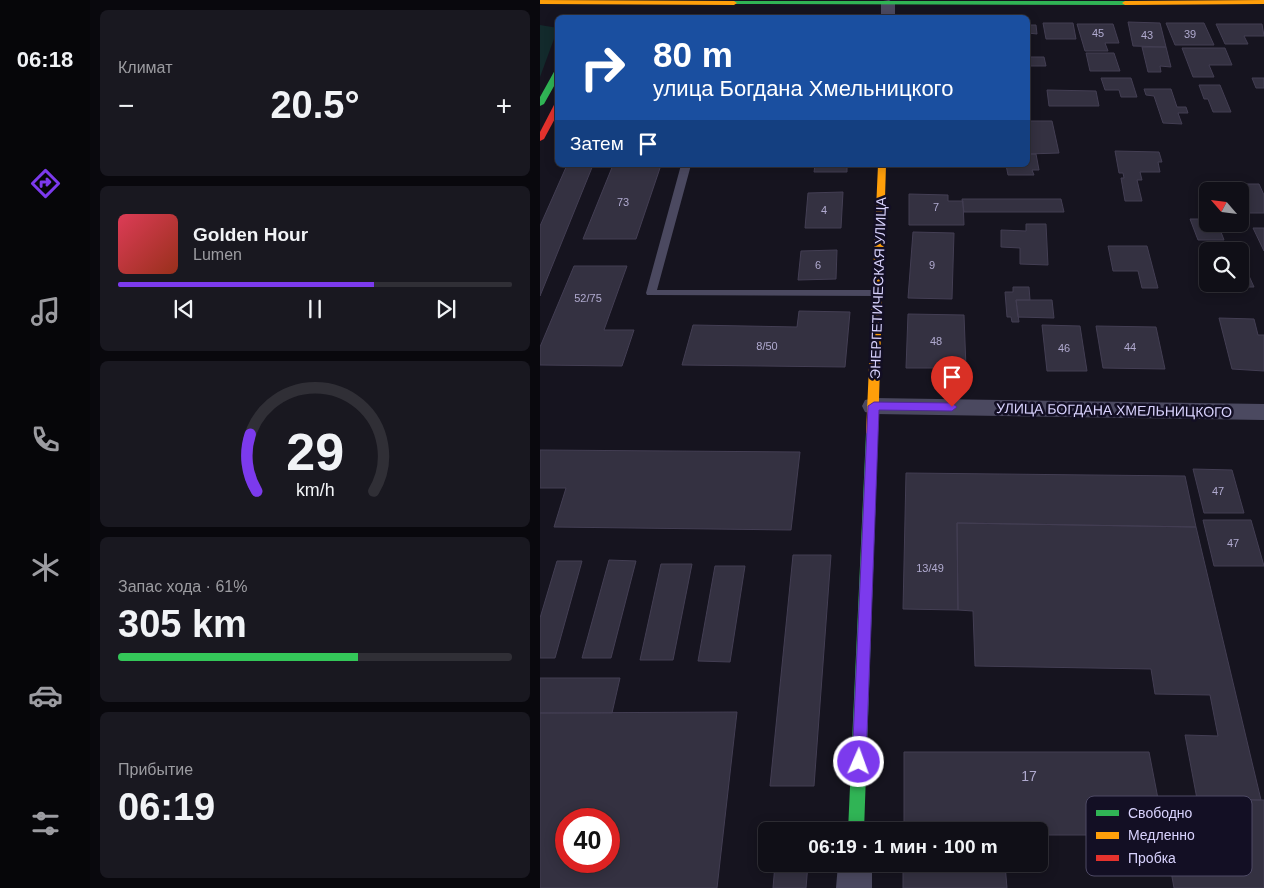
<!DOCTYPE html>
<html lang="ru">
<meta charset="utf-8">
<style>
:root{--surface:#100f17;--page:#191820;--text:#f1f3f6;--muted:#9c9ca1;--line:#302f36;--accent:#7c3aed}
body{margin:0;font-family:Helvetica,sans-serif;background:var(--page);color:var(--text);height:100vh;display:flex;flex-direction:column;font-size:19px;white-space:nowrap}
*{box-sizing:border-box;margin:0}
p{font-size:16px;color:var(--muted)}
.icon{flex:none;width:28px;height:28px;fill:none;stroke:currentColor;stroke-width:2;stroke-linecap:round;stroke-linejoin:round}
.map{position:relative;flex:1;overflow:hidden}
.details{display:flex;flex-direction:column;gap:10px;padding:10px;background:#09080d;width:450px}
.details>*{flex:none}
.top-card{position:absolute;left:15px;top:15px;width:475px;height:152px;border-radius:8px;box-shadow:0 2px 12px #0003,0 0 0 1px var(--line);background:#1a4fa0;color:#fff;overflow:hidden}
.needle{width:32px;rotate:298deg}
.tools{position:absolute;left:659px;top:182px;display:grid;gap:10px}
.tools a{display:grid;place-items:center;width:50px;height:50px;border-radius:8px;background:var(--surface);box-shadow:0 2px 12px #0003,0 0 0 1px var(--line);font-size:25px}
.speed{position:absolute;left:15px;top:808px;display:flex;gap:10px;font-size:25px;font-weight:700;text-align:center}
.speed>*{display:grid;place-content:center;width:65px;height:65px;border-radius:50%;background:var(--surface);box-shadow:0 2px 12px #0003,0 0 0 1px var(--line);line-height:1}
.speed .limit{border:8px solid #d22;background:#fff;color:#111}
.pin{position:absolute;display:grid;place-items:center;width:42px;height:42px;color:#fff;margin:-51px -21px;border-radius:50% 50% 50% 0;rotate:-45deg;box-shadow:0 0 5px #0007}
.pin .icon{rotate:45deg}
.me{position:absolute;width:55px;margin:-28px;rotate:2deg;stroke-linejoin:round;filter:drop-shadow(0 0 4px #0008)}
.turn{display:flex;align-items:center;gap:18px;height:105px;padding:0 15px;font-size:22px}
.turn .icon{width:65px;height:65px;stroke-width:2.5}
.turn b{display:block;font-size:35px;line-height:42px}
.then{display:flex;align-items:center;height:48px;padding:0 15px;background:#0003;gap:10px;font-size:19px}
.big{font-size:38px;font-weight:700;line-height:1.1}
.details .widget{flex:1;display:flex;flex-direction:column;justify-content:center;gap:8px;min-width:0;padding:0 18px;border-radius:8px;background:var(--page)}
.details .dial{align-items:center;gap:0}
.dial svg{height:130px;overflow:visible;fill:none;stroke:var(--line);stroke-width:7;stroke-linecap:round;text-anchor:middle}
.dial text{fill:var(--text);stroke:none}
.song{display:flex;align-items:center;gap:15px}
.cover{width:60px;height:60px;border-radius:8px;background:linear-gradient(135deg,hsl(350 70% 55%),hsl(10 70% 35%))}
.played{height:5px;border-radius:2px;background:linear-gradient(90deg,var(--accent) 65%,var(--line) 65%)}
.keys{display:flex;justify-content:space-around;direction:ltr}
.heat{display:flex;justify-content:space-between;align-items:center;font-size:28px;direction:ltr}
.charge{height:8px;border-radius:4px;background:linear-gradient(90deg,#34c759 61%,var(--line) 0)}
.trip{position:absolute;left:218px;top:822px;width:290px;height:50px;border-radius:8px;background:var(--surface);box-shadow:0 2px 12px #0003,0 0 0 1px var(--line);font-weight:700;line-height:50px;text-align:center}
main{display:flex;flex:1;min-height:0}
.tab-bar{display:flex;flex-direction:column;width:90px;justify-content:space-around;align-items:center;background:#060609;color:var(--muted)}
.tab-bar .icon{width:35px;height:35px}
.tab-bar .current{color:var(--accent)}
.tab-bar b{font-size:22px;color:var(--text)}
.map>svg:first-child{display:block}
</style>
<main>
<nav class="tab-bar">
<b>06:18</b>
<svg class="icon current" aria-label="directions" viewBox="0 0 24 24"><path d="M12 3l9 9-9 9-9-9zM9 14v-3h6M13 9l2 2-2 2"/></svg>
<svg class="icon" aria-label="music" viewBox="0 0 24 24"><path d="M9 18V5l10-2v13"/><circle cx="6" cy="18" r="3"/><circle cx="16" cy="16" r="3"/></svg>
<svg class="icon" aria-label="phone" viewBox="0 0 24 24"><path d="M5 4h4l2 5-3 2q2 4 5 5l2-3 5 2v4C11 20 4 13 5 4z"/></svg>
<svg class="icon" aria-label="climate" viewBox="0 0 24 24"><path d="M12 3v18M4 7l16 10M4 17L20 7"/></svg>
<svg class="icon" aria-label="car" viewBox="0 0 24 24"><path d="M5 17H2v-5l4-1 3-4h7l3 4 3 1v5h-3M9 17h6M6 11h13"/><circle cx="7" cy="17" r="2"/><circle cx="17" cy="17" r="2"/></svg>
<svg class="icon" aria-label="filters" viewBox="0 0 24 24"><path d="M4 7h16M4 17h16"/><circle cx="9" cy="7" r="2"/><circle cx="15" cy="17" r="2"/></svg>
</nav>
<section class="details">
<div class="widget"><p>Климат</p>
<div class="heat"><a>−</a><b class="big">20.5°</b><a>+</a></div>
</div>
<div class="widget">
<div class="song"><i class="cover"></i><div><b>Golden Hour</b><p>Lumen</p></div></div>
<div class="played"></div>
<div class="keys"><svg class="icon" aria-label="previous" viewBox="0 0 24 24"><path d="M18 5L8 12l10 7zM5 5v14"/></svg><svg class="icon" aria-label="pause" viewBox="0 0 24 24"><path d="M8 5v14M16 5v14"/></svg><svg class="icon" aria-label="next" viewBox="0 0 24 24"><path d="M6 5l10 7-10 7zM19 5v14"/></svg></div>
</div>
<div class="widget dial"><svg viewBox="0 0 100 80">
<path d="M14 69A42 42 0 1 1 86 69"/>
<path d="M14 69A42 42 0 0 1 10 34" stroke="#7c3aed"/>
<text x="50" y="56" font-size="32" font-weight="700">29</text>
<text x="50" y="72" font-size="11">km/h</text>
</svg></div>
<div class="widget"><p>Запас хода · 61%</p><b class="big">305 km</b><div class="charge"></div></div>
<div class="widget"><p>Прибытие</p><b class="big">06:19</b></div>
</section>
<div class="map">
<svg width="724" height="888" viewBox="0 0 724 888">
<rect width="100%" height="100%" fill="#16141f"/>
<path fill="#132a2c" d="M 0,25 L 18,28 L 0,77 Z"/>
<path fill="#343141" stroke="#433e53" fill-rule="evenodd" d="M 588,22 L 620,23 L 626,47 L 593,46 Z
M 503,23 L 533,23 L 536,39 L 506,39 Z
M 626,23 L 664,23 L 674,45 L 635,45 Z
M 537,24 L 573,24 L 579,43 L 565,43 L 568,51 L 545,51 Z
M 676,24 L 722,24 L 724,36 L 704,36 L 708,44 L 685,44 Z
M 488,25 L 496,25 L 497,34 L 488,33 Z
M 602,47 L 626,47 L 631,67 L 620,66 L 621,72 L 608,72 Z
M 642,48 L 685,48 L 692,65 L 669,65 L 674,77 L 653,77 Z
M 546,53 L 574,53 L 580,71 L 550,71 Z
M 488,57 L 504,57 L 506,66 L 488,66 Z
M 561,78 L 591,78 L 597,97 L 581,97 L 579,90 L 565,90 Z
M 712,78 L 724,78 L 724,88 L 716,88 Z
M 659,85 L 680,85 L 691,112 L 673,112 L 668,99 L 664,99 Z
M 604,89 L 631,89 L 637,107 L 646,107 L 648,113 L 638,113 L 642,124 L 623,123 L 614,96 L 606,95 Z
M 507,90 L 556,91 L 559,106 L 509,106 Z
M 488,121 L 512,121 L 519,153 L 488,154 Z
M 575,151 L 619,152 L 622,162 L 618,162 L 620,172 L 600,172 L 602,180 L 597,180 L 602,201 L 585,201 L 581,178 L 584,178 L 583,173 L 579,173 Z
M 488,154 L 496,154 L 499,170 L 492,170 L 494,175 L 468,175 L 466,165 L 488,165 Z
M 27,165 L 53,165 L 0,296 L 0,226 Z
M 73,165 L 121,165 L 96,239 L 43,239 Z
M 275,165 L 307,165 L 307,172 L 274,172 Z
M 695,184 L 719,184 L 724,195 L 724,213 L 708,213 L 700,191 Z
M 303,192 L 301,228 L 265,228 L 268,193 Z
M 369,194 L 408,195 L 408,201 L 423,201 L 424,225 L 369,225 Z
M 422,199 L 521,199 L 524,212 L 424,212 Z
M 650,219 L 668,219 L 668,224 L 678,224 L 684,240 L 658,240 Z
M 486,224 L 506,224 L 508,265 L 480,264 L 480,248 L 461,247 L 461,230 L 486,231 Z
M 713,228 L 724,228 L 724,251 Z
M 373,232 L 414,233 L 412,299 L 368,298 Z
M 568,246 L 607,246 L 618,288 L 602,288 L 598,271 L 573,271 Z
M 297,250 L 296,279 L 258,280 L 261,251 Z
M 700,256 L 714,287 L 672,287 L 671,284 L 700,284 Z
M 34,266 L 87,266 L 64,330 L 94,330 L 82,366 L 0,365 L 0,347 Z
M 473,287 L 489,287 L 490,300 L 476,300 L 479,322 L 472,322 L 471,317 L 467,317 L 465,292 L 473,292 Z
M 476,300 L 512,300 L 514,318 L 478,317 Z
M 259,311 L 310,312 L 305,367 L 142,365 L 153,325 L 257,327 Z
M 368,314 L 424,315 L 426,368 L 366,368 Z
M 679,318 L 714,319 L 718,335 L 724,335 L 724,371 L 692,369 Z
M 502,325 L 540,326 L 547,371 L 507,371 Z
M 556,326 L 616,327 L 625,369 L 563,368 Z
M 0,450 L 260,452 L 251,530 L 14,527 L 26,488 L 0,488 Z
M 653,469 L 692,470 L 704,513 L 664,513 Z
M 366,473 L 645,476 L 656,527 L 417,523 L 418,610 L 363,609 Z
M 663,520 L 711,520 L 724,566 L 674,566 Z
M 417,523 L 656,527 L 721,800 L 657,799 L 645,735 L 678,736 L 670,695 L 615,694 L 611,669 L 435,666 L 433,611 L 418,610 Z
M 253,555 L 291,555 L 274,786 L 230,786 Z
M 69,560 L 96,561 L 71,658 L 42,658 Z
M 17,561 L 42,561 L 15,658 L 0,658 L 0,618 Z
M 121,564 L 152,564 L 133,660 L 100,660 Z
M 175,566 L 205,566 L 190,662 L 158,661 Z
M 0,678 L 80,678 L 72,713 L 0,713 Z
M 197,712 L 177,888 L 0,888 L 0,713 ZM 26,819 L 69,819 L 69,861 L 26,861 Z
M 364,752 L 609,752 L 625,835 L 499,835 L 499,831 L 364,831 Z
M 618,799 L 724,800 L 724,888 L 634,888 Z
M 235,864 L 268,864 L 266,888 L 233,888 Z
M 363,864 L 465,864 L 467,888 L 363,888 Z"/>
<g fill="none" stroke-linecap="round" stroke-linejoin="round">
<path fill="#4b4960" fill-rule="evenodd" d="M 141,165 L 151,165 L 117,290 L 338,290 L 343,293 L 338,296 L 107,295 L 106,293 Z"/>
<path fill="#4b4960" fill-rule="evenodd" d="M 349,0 L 355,4 L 355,18 L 341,18 L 341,4 L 343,1 Z
M 334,398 L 724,404 L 724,420 L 334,414 L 325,412 L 322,406 L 325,400 Z
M 298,864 L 332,864 L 332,888 L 296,888 Z"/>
<path fill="#30b455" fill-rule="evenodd" d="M 194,1 L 585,1 L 588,3 L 585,5 L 192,4 L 191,3 Z
M 15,70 L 18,70 L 18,79 L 4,104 L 0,106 L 0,97 Z
M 332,429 L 338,433 L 324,831 L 308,831 L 326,433 Z"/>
<path fill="#ff9f0a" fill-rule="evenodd" d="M 0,0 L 194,1 L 197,3 L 194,5 L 0,4 Z
M 724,0 L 724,4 L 585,5 L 582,3 L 585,1 Z
M 338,165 L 346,165 L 338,433 L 332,437 L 326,433 Z"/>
<path fill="#e5322d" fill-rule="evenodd" d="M 15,103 L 18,103 L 18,113 L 4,139 L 0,141 L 0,132 Z"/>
</g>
<path fill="#7c3aed" stroke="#51269a" d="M 334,402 L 412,403 L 417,407 L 412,411 L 339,410 L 326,762 L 324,767 L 319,769 L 314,767 L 312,762 L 328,406 Z"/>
<g text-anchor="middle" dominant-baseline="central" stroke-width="5" stroke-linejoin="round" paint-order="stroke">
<g font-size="11" fill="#b0aacf">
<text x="558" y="33">45</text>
<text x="650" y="34">39</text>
<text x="607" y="35">43</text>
<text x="83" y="202">73</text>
<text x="396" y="207">7</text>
<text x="284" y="210">4</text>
<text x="278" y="265">6</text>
<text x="392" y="265">9</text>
<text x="48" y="298">52/75</text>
<text x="396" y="341">48</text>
<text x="227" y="346">8/50</text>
<text x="590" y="347">44</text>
<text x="524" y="348">46</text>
<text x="678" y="491">47</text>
<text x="693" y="543">47</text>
<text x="390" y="568">13/49</text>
</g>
<g font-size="14" fill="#d9d3fe" stroke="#130f24">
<text transform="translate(338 288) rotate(-88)">ЭНЕРГЕТИЧЕСКАЯ УЛИЦА</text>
<text transform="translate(574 410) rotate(1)">УЛИЦА БОГДАНА ХМЕЛЬНИЦКОГО</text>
</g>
<g font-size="14" fill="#b0aacf">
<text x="489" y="776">17</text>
</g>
</g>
<rect x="546" y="796" width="166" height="80" rx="8" fill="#130f24" stroke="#4e4a65" stroke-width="1"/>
<rect x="556" y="810" width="23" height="6" fill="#30b455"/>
<rect x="556" y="832" width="23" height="7" fill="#ff9f0a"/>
<rect x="556" y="855" width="23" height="6" fill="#e5322d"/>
<g font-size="14" fill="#d9d3fe">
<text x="588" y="818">Свободно</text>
<text x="588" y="840">Медленно</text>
<text x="588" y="863">Пробка</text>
</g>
</svg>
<div class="tools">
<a><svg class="needle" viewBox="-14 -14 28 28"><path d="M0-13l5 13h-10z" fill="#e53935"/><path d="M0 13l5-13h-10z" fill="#9c9ca1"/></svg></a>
<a><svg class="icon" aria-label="search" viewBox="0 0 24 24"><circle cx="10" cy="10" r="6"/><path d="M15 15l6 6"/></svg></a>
</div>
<div class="speed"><div class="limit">40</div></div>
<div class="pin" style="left:412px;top:407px;background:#d93025"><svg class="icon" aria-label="arrive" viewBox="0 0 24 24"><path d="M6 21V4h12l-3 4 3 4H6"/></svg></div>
<svg class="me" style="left:319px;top:762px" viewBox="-20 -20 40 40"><circle r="17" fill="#7c3aed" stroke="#fff" stroke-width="3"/><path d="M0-11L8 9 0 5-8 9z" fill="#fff"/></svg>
<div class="trip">06:19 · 1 мин · 100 m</div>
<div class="top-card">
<div class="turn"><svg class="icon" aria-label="right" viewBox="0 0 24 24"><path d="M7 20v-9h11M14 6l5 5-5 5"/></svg><div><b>80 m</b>улица Богдана Хмельницкого</div></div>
<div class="then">Затем<svg class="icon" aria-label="arrive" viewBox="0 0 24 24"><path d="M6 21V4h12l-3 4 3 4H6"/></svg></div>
</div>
</div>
</main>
